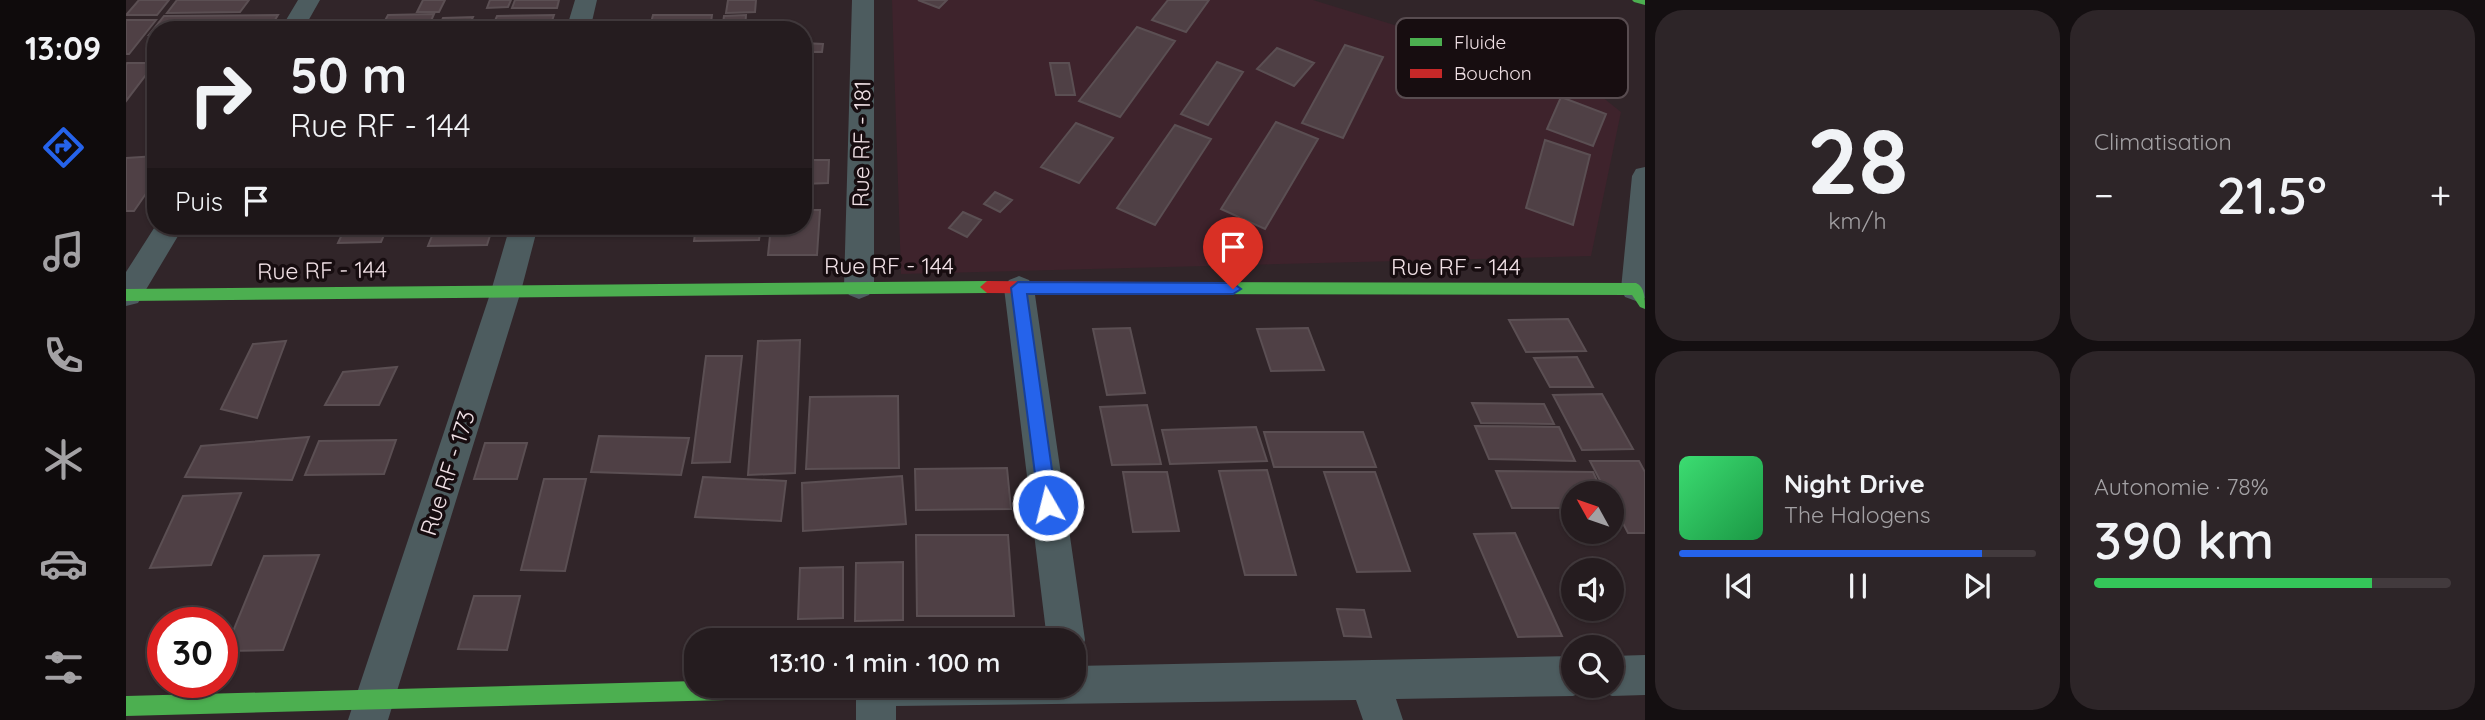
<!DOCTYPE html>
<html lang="fr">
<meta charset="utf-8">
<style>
:root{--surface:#251c1f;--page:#2d2528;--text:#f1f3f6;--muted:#a3a1a4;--line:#423a3d;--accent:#2563eb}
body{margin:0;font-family:Quicksand,sans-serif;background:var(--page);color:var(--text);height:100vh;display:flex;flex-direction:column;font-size:26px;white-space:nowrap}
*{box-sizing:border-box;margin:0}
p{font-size:23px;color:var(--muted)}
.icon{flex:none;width:38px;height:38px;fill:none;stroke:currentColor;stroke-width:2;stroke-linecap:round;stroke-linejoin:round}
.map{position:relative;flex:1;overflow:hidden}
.panel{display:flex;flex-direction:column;gap:10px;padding:10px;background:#140f11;width:840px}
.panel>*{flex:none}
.hud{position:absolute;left:21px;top:21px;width:665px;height:214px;border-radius:28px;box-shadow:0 2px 5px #0004,0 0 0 2px var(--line);background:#251c1f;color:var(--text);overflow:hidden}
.needle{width:46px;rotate:310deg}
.fabs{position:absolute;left:1435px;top:481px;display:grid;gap:14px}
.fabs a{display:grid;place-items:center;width:63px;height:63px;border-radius:50%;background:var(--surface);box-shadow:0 2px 5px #0004,0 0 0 2px var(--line);font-size:35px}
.speed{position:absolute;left:21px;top:607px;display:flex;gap:14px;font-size:35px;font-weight:700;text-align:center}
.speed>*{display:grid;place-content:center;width:91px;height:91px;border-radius:50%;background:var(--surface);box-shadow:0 2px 5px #0004,0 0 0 2px var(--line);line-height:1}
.speed .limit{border:10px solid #d22;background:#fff;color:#111}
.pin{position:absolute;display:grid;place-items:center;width:60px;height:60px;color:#fff;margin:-72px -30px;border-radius:50% 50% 50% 0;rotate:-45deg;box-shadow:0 0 7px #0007}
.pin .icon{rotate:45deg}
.me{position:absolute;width:77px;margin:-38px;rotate:352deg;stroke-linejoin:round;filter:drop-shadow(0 0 5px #0008)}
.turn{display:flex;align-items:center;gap:24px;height:147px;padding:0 28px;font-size:32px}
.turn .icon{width:91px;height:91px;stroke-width:2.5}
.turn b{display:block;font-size:49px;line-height:60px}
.then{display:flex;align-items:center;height:66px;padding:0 28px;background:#0003;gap:14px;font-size:26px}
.big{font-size:52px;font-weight:600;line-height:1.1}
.panel .tile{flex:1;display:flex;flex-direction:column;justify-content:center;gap:10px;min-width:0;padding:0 24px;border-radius:28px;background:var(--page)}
.panel .dial{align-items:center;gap:0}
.dial b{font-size:91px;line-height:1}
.song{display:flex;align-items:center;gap:21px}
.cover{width:84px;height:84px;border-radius:10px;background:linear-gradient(135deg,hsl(140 70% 55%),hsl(140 70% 35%))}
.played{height:7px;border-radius:4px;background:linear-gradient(90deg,var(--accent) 85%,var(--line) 85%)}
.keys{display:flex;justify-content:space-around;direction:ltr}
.heat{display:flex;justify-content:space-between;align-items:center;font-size:38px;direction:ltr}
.charge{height:10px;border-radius:5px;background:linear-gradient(90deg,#34c759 78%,var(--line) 0)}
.panel .tiles{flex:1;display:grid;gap:10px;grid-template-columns:repeat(2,1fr)}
.trip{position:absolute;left:558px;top:628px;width:402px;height:70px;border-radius:28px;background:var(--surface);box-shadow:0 2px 5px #0004,0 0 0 2px var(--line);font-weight:600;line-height:70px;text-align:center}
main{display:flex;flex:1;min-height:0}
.tabs{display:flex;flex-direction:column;width:126px;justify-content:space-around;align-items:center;background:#0f0b0c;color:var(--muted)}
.tabs .icon{width:49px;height:49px}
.tabs .current{color:var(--accent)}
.tabs b{font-size:32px;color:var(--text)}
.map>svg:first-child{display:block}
</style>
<main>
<nav class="tabs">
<b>13:09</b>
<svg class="icon current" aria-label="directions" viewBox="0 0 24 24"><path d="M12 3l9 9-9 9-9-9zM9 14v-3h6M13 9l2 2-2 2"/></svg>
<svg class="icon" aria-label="music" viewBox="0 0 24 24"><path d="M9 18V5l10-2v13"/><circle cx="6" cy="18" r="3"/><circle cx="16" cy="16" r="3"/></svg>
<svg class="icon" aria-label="phone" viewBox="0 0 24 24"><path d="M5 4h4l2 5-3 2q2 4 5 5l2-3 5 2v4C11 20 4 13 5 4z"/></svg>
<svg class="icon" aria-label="climate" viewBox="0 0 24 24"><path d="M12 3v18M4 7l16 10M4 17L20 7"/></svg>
<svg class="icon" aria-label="car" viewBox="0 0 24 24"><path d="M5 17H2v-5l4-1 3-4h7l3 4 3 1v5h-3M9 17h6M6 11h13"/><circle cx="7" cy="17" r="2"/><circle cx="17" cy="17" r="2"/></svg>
<svg class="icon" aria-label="filters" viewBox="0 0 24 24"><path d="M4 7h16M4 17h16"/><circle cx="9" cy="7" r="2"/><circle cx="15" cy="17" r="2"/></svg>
</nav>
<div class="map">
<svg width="1519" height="720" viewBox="0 0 1519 720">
<rect width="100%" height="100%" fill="#312529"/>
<path fill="#3e232c" d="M 766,0 L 1187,0 L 1460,84 L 1495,112 L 1465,256 L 775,274 Z"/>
<path fill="#4f4045" stroke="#5b4f53" stroke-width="2" d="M 13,0 L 43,0 L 31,15 L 0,15 Z
M 51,0 L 123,0 L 114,12 L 41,13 Z
M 297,0 L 319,0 L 313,12 L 291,12 Z
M 364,0 L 385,0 L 382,7 L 361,8 Z
M 389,0 L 433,0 L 431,8 L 386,8 Z
M 602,0 L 630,0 L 629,12 L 600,13 Z
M 792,0 L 821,0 L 813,8 Z
M 1042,0 L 1083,0 L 1060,32 L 1026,20 Z
M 308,14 L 301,30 L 254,30 L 262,15 Z
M 152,15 L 143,30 L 30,30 L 30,35 L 23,35 L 38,16 Z
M 428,15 L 423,30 L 365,30 L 371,16 Z
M 527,15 L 586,15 L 584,30 L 523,30 Z
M 620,15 L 619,30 L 596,30 L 598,16 Z
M 347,17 L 341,30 L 311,30 L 317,18 Z
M 0,20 L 30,20 L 3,54 L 0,54 Z
M 1011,27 L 1049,41 L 994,117 L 953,101 Z
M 677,43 L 697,44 L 696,52 L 677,52 Z
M 1219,45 L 1257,57 L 1217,138 L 1176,123 Z
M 1151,48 L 1188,63 L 1168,86 L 1131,69 Z
M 1091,62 L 1117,72 L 1082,125 L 1055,114 Z
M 1,63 L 29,63 L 0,101 L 0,65 Z
M 924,63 L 943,63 L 949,95 L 930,95 Z
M 1435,97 L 1480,114 L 1467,146 L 1421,129 Z
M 1150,122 L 1192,139 L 1139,229 L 1095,209 Z
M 950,123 L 987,138 L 953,183 L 915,167 Z
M 1049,125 L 1085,139 L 1029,225 L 991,208 Z
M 1419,140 L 1464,155 L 1447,225 L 1400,208 Z
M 30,156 L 30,179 L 8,211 L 0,211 L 0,158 Z
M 677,160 L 703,160 L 702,183 L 677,184 Z
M 869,192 L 886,200 L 874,212 L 858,204 Z
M 677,210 L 694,210 L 691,255 L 642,255 L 645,226 L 677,226 Z
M 837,212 L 855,220 L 841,237 L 823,228 Z
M 220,226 L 262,226 L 255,242 L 212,243 Z
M 310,226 L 367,226 L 361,245 L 302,246 Z
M 479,226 L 558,226 L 557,230 L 478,230 Z
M 570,226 L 635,226 L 633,240 L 568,241 Z
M 1442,319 L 1460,351 L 1400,352 L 1383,320 Z
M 1004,328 L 1019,393 L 981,395 L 967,329 Z
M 1182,328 L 1198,370 L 1145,371 L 1131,329 Z
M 674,340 L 669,473 L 622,475 L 632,341 Z
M 160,341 L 131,418 L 95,409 L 127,344 Z
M 580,356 L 616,356 L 604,462 L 566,463 Z
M 1451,357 L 1467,387 L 1424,387 L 1408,358 Z
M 271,367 L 253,405 L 199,405 L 217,372 Z
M 1476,394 L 1507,449 L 1456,450 L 1427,395 Z
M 772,396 L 773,468 L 680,469 L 684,397 Z
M 1346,403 L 1418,404 L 1428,424 L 1355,423 Z
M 1021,405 L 1035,464 L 986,465 L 974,407 Z
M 1349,426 L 1433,427 L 1449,461 L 1363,459 Z
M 1130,427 L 1141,461 L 1044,464 L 1036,430 Z
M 1138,432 L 1237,432 L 1250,467 L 1148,467 Z
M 473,436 L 563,438 L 555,475 L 465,472 Z
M 183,437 L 166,480 L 59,477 L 75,446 Z
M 270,440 L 258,474 L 179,475 L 193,441 Z
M 359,443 L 401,443 L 391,479 L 348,479 Z
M 1464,461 L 1513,461 L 1519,472 L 1519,533 L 1502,533 L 1486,502 L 1486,494 L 1481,494 Z
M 881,468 L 885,509 L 790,510 L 789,469 Z
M 1141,470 L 1170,575 L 1119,575 L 1093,471 Z
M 1370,471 L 1467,472 L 1477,494 L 1447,494 L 1447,508 L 1386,508 Z
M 997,472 L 1041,472 L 1053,531 L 1007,532 Z
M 1198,472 L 1249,472 L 1284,571 L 1231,572 Z
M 776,476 L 780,524 L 677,531 L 676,483 Z
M 577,477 L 660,481 L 655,521 L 569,517 Z
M 418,479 L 460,479 L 439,571 L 395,570 Z
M 115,493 L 85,565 L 24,568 L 57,496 Z
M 1389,533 L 1436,636 L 1392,637 L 1348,534 Z
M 790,535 L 882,535 L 888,616 L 791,616 Z
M 193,555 L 157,650 L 99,651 L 138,556 Z
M 777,562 L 777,620 L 729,621 L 730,563 Z
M 717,567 L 717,618 L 672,619 L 674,568 Z
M 348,596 L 394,596 L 381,650 L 332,649 Z
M 1211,609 L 1238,610 L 1245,637 L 1218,636 Z"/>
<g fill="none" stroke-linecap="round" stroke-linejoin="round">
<path fill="#4d5c5f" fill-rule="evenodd" d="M 172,0 L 194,0 L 177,30 L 154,30 Z
M 449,0 L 471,0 L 464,30 L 440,30 Z
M 726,0 L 748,0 L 748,287 L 743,295 L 733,299 L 723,295 L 718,287 Z
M 1519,167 L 1519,298 L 1510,301 L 1499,297 L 1495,289 L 1506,176 L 1510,169 Z
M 30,225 L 58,226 L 12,303 L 0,306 L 0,272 Z
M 384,226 L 412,226 L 395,291 L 262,720 L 222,720 L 365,291 Z
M 893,276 L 903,280 L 908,288 L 959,640 L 954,654 L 948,656 L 948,640 L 921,640 L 878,288 L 883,280 Z
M 1519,655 L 1519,695 L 1486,696 L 1472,690 L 1470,686 L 1486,686 L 1486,656 Z
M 1447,656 L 1447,686 L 1463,686 L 1461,690 L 1447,696 L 1270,699 L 1277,720 L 1237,720 L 1230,700 L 770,706 L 770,720 L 730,720 L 730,686 L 948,686 L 948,666 Z"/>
<path fill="#4caf50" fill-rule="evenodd" d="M 1506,0 L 1519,0 L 1519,5 L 1508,2 Z
M 861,281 L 868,287 L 861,293 L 0,301 L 0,289 Z
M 1022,282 L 1510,283 C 1519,287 1519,299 1519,309 L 1514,307 L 1506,295 L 1022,294 L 1015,288 Z
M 570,681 L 570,686 L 756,686 L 753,693 L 746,696 L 0,716 L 0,696 Z"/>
<path fill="#c62828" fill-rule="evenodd" d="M 861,281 L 1022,282 L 1029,288 L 1022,294 L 861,293 L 854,287 Z"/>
</g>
<path fill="#2563eb" stroke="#184099" stroke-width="2" d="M 892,282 L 1107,283 L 1115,289 L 1107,294 L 901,294 L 931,505 L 928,511 L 922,513 L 916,511 L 913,505 L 885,288 Z"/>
<g text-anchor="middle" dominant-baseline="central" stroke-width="7" stroke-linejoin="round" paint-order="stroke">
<g font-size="23" fill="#f0e0e5" stroke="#170d10">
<text transform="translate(735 144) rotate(-89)">Rue RF - 181</text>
<text x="763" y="265">Rue RF - 144</text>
<text x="1330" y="266">Rue RF - 144</text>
<text transform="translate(196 270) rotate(-1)">Rue RF - 144</text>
<text transform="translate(321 473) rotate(-72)">Rue RF - 173</text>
</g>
</g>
<rect x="1270" y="18" width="232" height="80" rx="10" fill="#170d10" stroke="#584c50" stroke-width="2"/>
<rect x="1284" y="38" width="32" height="8" fill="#4caf50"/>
<rect x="1284" y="69" width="32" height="9" fill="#c62828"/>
<g font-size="19" fill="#f0e0e5">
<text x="1328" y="49">Fluide</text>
<text x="1328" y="80">Bouchon</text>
</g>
</svg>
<div class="fabs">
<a><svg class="needle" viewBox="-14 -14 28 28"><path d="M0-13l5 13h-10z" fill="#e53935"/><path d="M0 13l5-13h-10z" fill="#a3a1a4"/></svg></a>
<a><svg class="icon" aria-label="sound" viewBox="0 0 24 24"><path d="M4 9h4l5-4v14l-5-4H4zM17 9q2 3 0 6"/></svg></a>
<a><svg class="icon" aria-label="search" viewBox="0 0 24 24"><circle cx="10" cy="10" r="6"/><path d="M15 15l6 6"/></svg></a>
</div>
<div class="speed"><div class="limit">30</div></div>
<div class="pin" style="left:1107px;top:289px;background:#d93025"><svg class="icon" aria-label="arrive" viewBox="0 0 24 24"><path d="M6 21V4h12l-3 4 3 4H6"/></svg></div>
<svg class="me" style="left:922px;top:505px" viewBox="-20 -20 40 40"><circle r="17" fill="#2563eb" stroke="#fff" stroke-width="3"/><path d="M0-11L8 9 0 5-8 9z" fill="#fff"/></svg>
<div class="trip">13:10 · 1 min · 100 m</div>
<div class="hud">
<div class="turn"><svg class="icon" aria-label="right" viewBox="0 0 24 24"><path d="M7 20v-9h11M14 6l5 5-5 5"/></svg><div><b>50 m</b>Rue RF - 144</div></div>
<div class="then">Puis<svg class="icon" aria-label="arrive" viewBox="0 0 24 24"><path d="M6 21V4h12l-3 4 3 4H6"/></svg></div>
</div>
</div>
<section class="panel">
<div class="tiles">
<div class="tile dial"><b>28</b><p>km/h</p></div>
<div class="tile"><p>Climatisation</p>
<div class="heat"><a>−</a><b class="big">21.5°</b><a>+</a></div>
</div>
<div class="tile">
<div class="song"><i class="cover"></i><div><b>Night Drive</b><p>The Halogens</p></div></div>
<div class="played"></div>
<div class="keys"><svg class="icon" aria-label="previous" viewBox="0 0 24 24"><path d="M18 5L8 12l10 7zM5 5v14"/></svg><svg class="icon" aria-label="pause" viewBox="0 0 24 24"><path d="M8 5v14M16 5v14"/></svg><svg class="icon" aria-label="next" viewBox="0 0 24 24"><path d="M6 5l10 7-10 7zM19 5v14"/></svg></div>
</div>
<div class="tile"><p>Autonomie · 78%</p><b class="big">390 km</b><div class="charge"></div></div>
</div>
</section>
</main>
